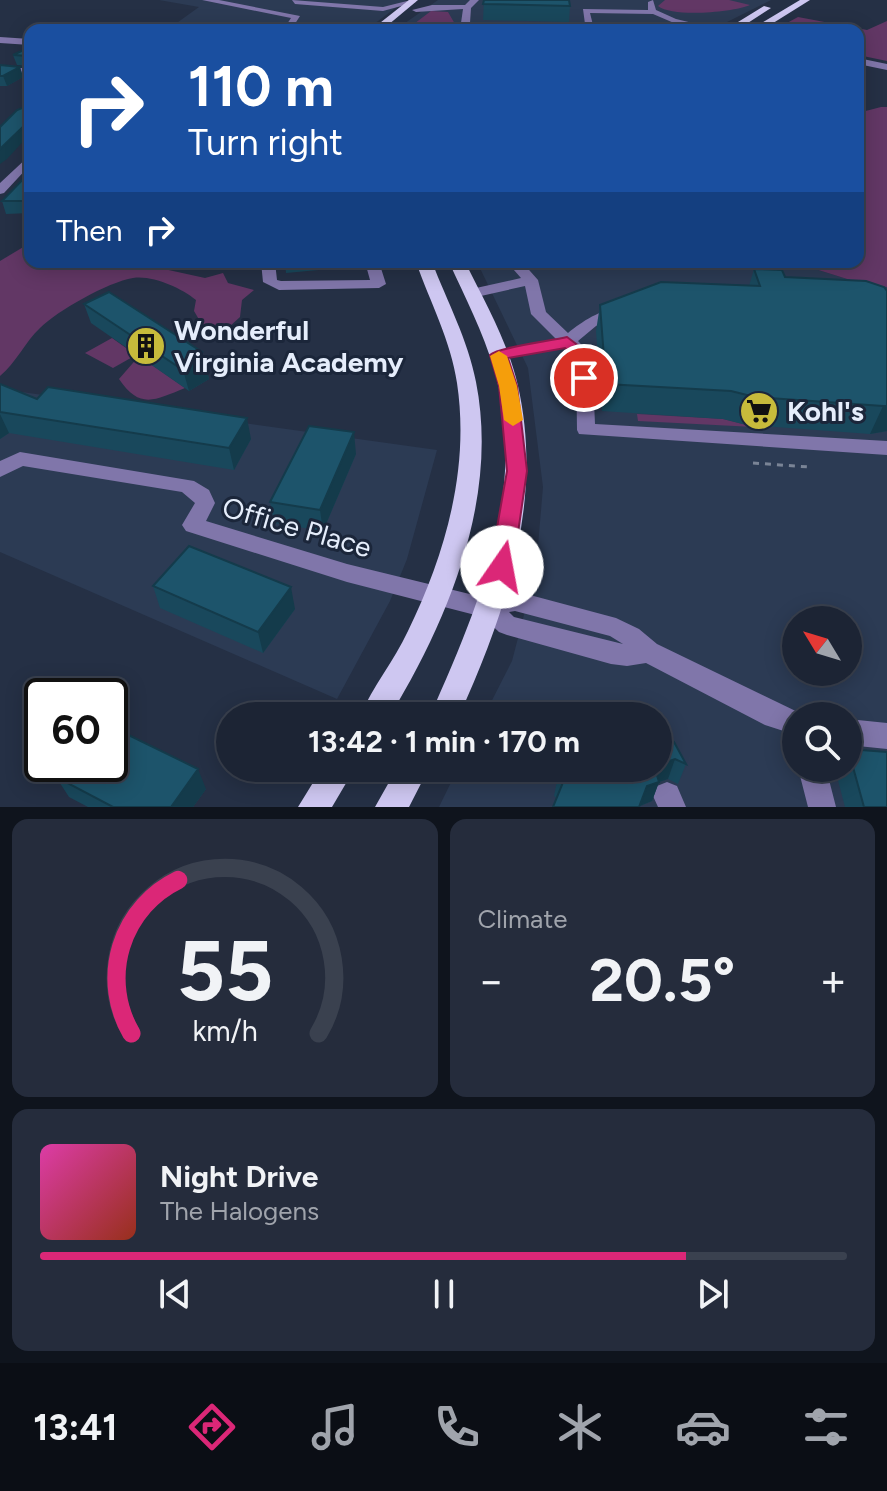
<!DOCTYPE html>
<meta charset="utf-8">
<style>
:root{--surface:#1c2434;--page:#252c3c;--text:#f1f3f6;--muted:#a0a4ac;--line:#3a414f;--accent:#db2777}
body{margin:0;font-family:Figtree,sans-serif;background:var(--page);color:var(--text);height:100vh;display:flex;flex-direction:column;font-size:30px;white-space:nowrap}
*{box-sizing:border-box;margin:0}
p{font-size:26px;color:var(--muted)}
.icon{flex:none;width:44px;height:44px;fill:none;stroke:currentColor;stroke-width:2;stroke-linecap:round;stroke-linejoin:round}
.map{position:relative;height:807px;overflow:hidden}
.drawer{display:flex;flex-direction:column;gap:12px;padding:12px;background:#0f141d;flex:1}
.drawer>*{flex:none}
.top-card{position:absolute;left:24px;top:24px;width:840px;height:244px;border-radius:16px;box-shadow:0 4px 20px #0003,0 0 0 2px var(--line);background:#1a4fa0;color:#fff;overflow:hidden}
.needle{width:52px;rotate:308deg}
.buttons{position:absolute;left:782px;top:606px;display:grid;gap:16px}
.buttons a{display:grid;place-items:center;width:80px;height:80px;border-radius:50%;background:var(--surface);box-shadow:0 4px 20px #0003,0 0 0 2px var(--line);font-size:40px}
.speed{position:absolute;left:24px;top:678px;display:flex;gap:16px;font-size:40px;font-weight:700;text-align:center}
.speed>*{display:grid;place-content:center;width:104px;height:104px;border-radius:50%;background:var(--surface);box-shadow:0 4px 20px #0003,0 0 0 2px var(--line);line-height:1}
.speed .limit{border:4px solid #111;border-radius:12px;background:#fff;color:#111}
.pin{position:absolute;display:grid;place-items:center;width:68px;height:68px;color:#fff;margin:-34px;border:4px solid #fff;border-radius:50%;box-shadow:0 2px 8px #0007}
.me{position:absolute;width:88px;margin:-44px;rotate:12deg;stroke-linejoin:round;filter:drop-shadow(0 0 6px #0008)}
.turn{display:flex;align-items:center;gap:28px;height:168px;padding:0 32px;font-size:36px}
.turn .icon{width:104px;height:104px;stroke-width:2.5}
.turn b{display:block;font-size:56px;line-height:68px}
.then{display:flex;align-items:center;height:76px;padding:0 32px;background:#0003;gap:16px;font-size:30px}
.big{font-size:60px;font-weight:700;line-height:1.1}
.drawer .tile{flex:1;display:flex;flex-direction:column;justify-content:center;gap:12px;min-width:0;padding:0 28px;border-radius:16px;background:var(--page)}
.drawer .dial{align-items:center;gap:0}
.dial svg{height:208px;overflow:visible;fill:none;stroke:var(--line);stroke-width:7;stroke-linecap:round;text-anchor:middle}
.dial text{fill:var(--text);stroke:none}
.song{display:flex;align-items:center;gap:24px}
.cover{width:96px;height:96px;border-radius:12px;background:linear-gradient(135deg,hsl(320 70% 55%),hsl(10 70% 35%))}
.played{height:8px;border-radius:4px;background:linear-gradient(90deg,var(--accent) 80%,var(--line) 80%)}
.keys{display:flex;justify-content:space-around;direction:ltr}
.heat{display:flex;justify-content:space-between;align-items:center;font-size:44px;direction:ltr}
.drawer .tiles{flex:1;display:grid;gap:12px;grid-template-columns:1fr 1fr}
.tile:last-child{grid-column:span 2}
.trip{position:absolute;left:216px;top:702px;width:456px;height:80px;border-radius:40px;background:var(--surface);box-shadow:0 4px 20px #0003,0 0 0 2px var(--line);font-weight:700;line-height:80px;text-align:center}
.tabs{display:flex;height:128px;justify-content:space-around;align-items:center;background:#0b0e15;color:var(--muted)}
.tabs .icon{width:56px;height:56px}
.tabs .current{color:var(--accent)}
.tabs b{font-size:36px;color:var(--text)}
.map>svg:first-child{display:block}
</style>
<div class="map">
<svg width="887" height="807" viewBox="0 0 887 807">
<rect width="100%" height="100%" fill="#253045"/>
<path fill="#2c3b54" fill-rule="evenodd" d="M 159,0 L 406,0 L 366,30 L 167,30 L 199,7 Z
M 438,0 L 771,0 L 719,26 L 702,24 L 666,30 L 398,28 Z
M 477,262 L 793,262 L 863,284 L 887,287 L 887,807 L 439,807 L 458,768 L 658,768 L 658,716 L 484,716 L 512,661 L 536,569 L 543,487 L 528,368 ZM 796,620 L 848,620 L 848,672 L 796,672 ZM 796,716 L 848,716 L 848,768 L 796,768 Z
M 0,389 L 437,450 L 407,559 L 390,601 L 337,699 L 0,552 Z"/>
<path fill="#623765" d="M 665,0 L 729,0 L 750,5 C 734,12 673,18 658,6 Z
M 431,11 L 448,12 L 455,24 L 469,29 L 511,30 L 406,30 Z
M 798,17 L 867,30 L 887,21 L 887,61 L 858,55 L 858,30 L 774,30 Z
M 881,107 L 887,107 L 887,287 L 863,284 L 793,262 L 858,262 L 858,113 Z
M 30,243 L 30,262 L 132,262 L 205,278 L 223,273 L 228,283 L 254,290 L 242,300 L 240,317 L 229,327 L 204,328 L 194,311 L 196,300 C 181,288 153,275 133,278 C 108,282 57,311 40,328 C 25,342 16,363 0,376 L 0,261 Z
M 112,338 L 136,355 L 113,368 L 85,353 Z
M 139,356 L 185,388 C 155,400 140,410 119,379 Z
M 637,414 L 723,419 L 754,427 L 638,421 Z"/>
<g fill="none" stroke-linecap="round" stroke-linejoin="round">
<path stroke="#7a8496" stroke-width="3" stroke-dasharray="6 6" stroke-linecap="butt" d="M 753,463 L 809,467"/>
<path fill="#8076aa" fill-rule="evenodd" d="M 202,0 L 219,0 L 300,16 L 291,30 L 283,30 L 291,18 Z
M 292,0 L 383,7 L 411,0 L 416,2 L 383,11 L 295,4 Z
M 470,0 L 479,0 L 471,8 L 470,23 L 580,25 L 585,24 L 583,9 L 648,10 L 648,2 L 653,0 L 656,10 L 676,19 L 722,30 L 674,23 L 653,14 L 590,13 L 593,25 L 583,30 L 468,27 L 461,23 L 463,9 L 416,12 L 412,10 L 432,5 L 465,5 Z
M 0,37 L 30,39 L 30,45 L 0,43 Z
M 858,58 L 887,64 L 887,70 L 858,64 Z
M 0,68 L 30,68 L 30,74 L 0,74 Z
M 30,155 L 30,165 L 4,193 L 0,194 L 0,183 Z
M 261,262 L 275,262 L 277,280 L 281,281 L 370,280 L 365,262 L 379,262 L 386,284 L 379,288 L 279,290 L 263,282 Z
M 507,262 L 522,262 L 538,280 L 546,312 L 568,333 C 583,321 605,306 625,309 L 627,312 L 596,326 L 578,341 L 592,356 L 595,424 L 887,441 L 887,455 L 579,434 L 577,430 L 576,357 L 566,348 L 498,360 L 490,355 L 498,350 L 557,340 L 531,314 L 525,286 L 472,298 L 464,293 L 467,290 L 521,278 Z
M 20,452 L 194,481 L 209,490 L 215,503 L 206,521 L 347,564 L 490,599 L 515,591 L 616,618 L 639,629 L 657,644 L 806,716 L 796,716 L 796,735 L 765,725 L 646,663 L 627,666 L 611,664 L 507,635 L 499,632 L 483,617 L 347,582 L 186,531 L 182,525 L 195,503 L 182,492 L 23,466 L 0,477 L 0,461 ZM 515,611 L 610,636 L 623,644 L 514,617 L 509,612 Z
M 848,719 L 887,723 L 887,749 L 848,745 Z
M 798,768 L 826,768 L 836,807 L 808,807 Z
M 667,782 L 677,786 L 686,807 L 658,807 L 653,796 L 657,786 Z"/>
<path fill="#cec7f1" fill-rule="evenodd" d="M 409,0 L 418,0 L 382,30 L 371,30 Z
M 800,0 L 810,0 L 762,30 L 750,30 Z
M 764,6 L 771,8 L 737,30 L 725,30 Z
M 416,262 L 432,262 C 447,301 468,340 476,382 C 499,498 449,618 390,716 L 360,716 C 373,686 394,661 408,631 C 445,555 470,469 457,383 C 451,341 430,302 416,262 Z
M 449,262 L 465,262 C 485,302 508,342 518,386 C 544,501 506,612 459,716 L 430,716 C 478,607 529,491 494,369 C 483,332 465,297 449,262 Z
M 322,768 L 355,768 L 332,807 L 298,807 Z
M 397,768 L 429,768 L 409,807 L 375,807 Z"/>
</g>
<path fill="#19485c" d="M 484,0 L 570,6 L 569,22 L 483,20 Z
M 30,47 L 30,66 L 17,65 L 13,55 Z
M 0,65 L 20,67 L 23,77 L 7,86 L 0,86 Z
M 30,172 L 30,213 L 6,214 L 2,201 Z
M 285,262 L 339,262 L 340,268 L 286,273 Z
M 754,269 L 785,277 L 866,281 L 887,431 L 870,434 L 747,425 L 723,419 L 602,411 L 596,331 L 600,305 L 749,286 Z
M 84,304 L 202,352 L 209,379 L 189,391 L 91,323 Z
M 0,384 L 37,399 L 251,439 L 234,470 L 9,433 L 0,439 Z
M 356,454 L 323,531 L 274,523 L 270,502 Z
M 153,586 L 295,609 L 263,653 L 160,608 Z
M 658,748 L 686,764 L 678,784 L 668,779 L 659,782 L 652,801 L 640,806 L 557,798 L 554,796 L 558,776 L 658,768 Z
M 848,749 L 887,807 L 845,807 L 835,769 L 848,768 Z
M 56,777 L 206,789 L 193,807 L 88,807 L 69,797 Z"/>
<path fill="#143b4b" d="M 20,67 L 23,77 L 7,86 L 3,76 Z
M 30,120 L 30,134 L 7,159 L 0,164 L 0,149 Z
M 30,197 L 30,214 L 25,201 Z
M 202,352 L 209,379 L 189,391 L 183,370 L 197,355 Z
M 883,406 L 887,406 L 887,431 L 870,434 Z
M 0,414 L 9,433 L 0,439 Z
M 247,418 L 251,439 L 234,470 L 229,448 Z
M 354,432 L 356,454 L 323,531 L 320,510 Z
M 291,587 L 295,609 L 263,653 L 258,632 Z
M 675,759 L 668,779 L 659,782 L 652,801 L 640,806 L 647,786 L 663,763 Z
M 198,769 L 206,789 L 193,807 L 171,807 Z"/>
<path fill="#1d546b" stroke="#143b4b" stroke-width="2" d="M 484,0 L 569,0 L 570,6 L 483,4 Z
M 30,47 L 30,62 L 29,56 L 13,55 Z
M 0,65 L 20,67 L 3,76 L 0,76 Z
M 30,105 L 30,120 L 0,149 L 0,127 L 17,110 Z
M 30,172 L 30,197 L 25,201 L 2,201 Z
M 754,269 L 782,270 L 785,277 L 866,281 L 884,287 L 887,291 L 887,406 L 883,406 L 755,397 L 731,391 L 606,384 L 600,305 L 661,282 L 760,286 Z
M 109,292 L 202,352 L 197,355 L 204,359 L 183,370 L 84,304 Z
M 0,384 L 37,399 L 48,387 L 247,418 L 229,448 L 0,412 Z
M 309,426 L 354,432 L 320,510 L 270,502 Z
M 189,546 L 291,587 L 258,632 L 153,586 Z
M 110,726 L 198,769 L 171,807 L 113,807 L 56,777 L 67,764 L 110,764 Z
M 674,742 L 686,764 L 675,759 L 663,763 L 657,775 L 659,782 L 647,786 L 639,807 L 553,807 L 564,780 L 558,776 L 562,768 L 658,768 L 658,748 Z
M 848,749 L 887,752 L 887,807 L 864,807 Z"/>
<path fill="#db2777" stroke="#8e194d" stroke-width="2" d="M 567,337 L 592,356 L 590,382 L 578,382 L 575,357 L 565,348 L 508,358 L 517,386 L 527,471 L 513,567 L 510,574 L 502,576 L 494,574 L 490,567 L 507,471 L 499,386 L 490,355 C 498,347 551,341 567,337 Z"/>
<path fill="#f59e0b" d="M 499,351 L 507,356 L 517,386 L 523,420 L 513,426 L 504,420 L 499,386 L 490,356 Z"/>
<defs>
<g id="building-disc" transform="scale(2)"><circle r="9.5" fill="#c7bb3b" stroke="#1b263a"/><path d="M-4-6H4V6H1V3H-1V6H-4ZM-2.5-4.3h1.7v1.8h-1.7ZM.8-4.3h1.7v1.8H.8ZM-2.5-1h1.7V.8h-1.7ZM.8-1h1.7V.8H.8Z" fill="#111"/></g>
<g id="supermarket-disc" transform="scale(2)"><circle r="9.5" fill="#c7bb3b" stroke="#1b263a"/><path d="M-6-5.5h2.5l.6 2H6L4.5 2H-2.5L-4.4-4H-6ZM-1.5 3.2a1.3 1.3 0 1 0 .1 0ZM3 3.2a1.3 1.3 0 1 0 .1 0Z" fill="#111"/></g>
</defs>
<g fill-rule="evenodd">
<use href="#building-disc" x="146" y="346"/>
<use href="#supermarket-disc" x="759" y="411"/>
</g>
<g text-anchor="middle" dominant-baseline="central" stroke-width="6" stroke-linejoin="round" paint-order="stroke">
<g font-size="28" font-weight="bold" fill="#e5edfb" stroke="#1b263a" text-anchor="start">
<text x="174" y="330">Wonderful<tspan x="174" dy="32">Virginia Academy</tspan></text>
<text x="787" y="411">Kohl's</text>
</g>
<g font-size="28" fill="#e5edfb" stroke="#1b263a">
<text transform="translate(297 527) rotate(16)">Office Place</text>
</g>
</g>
</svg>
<div class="buttons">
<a><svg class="needle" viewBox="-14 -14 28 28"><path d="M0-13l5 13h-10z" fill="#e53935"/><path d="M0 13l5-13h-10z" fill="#a0a4ac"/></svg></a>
<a><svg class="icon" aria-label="search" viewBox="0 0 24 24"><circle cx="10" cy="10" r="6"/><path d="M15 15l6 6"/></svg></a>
</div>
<div class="speed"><div class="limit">60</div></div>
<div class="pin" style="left:584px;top:378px;background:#d93025"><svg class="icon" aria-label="arrive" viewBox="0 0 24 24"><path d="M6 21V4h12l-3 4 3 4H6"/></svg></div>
<svg class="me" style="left:502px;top:567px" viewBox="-20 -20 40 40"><circle r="19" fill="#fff"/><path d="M0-13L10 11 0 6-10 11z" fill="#db2777"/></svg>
<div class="trip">13:42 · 1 min · 170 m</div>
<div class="top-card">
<div class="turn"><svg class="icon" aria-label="right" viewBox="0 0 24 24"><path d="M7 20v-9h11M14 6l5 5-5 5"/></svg><div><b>110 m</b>Turn right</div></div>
<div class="then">Then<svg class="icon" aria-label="right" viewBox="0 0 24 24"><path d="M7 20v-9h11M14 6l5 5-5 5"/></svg></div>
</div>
</div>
<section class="drawer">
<div class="tiles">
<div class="tile dial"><svg viewBox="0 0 100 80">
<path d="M14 69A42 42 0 1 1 86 69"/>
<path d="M14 69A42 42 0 0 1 32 10" stroke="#db2777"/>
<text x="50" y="56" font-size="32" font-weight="700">55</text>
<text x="50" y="72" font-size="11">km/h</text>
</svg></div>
<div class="tile"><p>Climate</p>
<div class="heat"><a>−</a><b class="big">20.5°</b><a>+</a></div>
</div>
<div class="tile">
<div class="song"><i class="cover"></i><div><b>Night Drive</b><p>The Halogens</p></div></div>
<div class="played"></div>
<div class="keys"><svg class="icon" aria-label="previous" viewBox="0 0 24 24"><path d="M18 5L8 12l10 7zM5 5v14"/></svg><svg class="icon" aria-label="pause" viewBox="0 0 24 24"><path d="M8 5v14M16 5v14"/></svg><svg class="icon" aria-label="next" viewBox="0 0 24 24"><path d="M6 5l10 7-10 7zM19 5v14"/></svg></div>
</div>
</div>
</section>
<nav class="tabs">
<b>13:41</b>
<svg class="icon current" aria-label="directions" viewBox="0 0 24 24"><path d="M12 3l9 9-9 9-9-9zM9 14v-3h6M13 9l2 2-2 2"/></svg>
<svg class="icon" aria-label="music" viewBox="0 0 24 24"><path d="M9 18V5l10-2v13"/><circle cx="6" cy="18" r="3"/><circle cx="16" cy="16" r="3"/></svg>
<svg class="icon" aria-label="phone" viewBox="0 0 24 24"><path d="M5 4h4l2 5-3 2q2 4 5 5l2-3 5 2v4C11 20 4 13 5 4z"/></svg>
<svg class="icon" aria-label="climate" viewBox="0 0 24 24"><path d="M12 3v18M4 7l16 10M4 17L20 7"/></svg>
<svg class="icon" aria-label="car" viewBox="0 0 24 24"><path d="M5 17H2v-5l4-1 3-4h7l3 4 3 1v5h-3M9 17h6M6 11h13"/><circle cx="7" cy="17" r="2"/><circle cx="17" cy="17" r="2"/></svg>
<svg class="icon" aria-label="filters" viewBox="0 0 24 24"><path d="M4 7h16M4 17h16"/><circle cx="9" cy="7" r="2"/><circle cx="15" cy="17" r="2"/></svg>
</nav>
